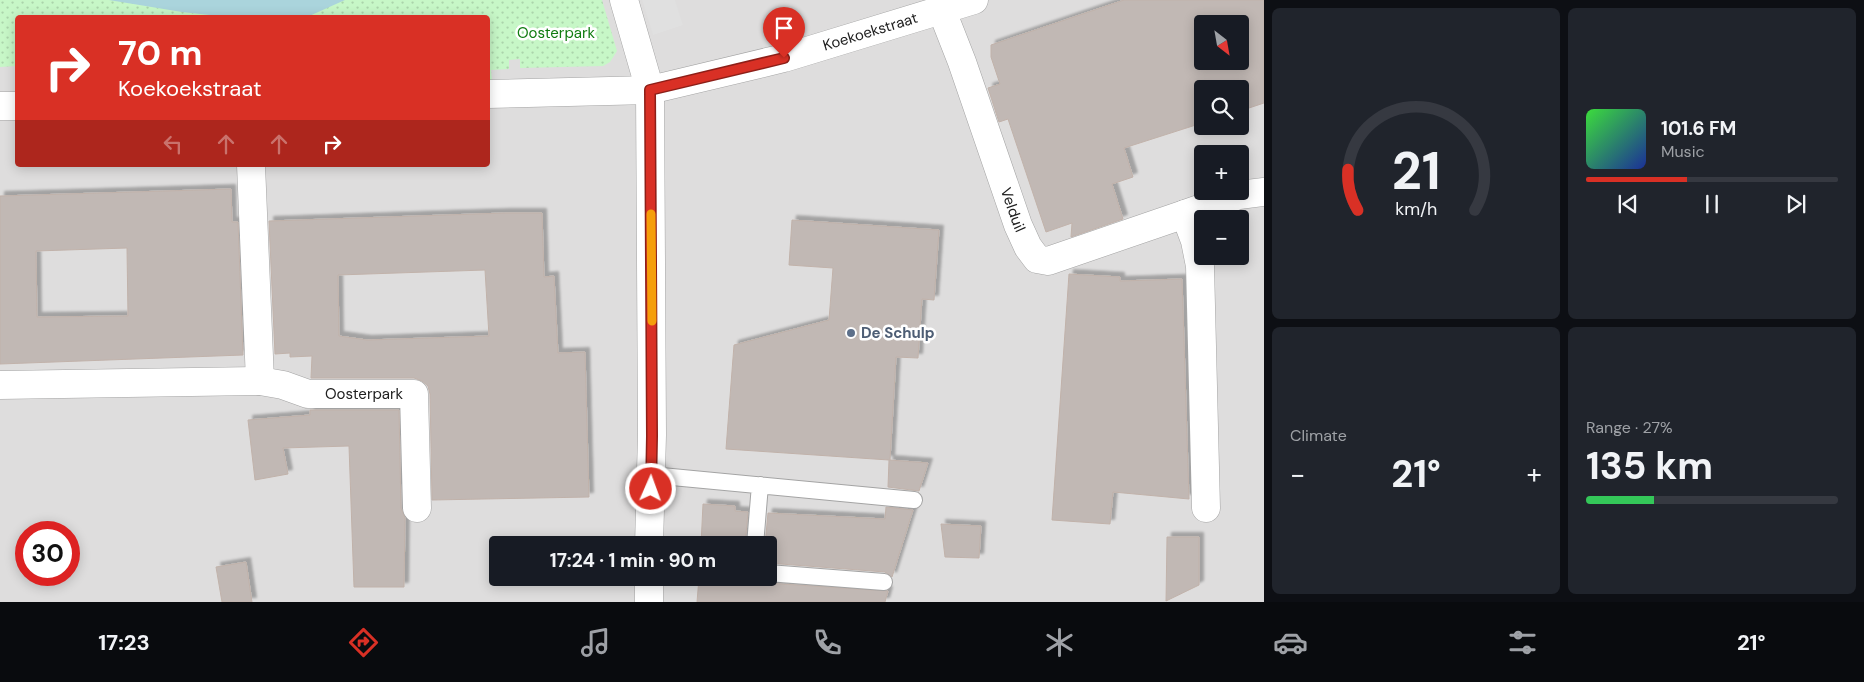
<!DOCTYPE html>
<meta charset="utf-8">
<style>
:root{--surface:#171b24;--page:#20242c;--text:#f1f3f6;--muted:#9ea1a6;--line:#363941;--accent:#d93025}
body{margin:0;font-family:"DM Sans",sans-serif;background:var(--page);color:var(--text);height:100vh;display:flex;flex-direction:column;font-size:19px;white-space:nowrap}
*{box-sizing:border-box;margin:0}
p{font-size:16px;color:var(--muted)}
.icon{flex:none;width:28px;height:28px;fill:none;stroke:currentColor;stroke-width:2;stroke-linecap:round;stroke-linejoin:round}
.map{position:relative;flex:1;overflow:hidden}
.sheet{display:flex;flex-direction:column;gap:8px;padding:8px;background:#0d0f14;width:600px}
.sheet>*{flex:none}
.banner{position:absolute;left:15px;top:15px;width:475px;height:152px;border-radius:5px;box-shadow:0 2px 12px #0003;background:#d93025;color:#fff;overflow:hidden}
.needle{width:32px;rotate:149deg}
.tools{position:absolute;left:1194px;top:15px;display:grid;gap:10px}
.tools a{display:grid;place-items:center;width:55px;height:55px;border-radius:5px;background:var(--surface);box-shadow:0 2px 12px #0003;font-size:25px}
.speed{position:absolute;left:15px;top:521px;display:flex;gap:10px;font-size:25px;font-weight:700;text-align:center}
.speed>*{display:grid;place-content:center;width:65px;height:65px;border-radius:50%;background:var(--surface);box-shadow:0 2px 12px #0003;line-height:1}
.speed .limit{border:8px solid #d22;background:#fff;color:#111}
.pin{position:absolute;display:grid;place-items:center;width:42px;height:42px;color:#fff;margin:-51px -21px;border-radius:50% 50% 50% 0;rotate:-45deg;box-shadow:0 0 5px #0007}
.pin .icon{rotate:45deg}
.me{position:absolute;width:55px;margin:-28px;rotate:2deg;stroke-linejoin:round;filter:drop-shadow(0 0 4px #0008)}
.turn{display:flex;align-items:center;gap:18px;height:105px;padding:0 20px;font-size:22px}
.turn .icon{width:65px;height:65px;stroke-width:2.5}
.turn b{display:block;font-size:35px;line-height:42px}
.lanes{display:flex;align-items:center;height:48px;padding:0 20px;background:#0003;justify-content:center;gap:25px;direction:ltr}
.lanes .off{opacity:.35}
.big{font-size:38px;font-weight:700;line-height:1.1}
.sheet .tile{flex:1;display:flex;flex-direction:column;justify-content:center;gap:8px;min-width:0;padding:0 18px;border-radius:8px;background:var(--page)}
.sheet .dial{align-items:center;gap:0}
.dial svg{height:130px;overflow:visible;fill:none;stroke:var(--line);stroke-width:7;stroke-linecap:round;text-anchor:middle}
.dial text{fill:var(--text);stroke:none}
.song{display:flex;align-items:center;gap:15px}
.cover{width:60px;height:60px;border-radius:8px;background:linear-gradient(135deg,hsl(120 70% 55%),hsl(230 70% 35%))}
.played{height:5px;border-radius:2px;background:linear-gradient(90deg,var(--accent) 40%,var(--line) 40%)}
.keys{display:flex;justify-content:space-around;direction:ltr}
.heat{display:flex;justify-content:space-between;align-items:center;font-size:28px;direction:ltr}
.charge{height:8px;border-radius:4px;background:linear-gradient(90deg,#34c759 27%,var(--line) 0)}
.sheet .tiles{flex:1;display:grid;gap:8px;grid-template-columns:repeat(2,1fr)}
.trip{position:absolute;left:489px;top:536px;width:288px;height:50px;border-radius:5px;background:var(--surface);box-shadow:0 2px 12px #0003;font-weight:700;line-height:50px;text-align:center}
.dock{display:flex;height:80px;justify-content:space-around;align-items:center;background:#090b0e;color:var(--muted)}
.dock .icon{width:35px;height:35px}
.dock .active{color:var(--accent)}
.dock b{font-size:22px;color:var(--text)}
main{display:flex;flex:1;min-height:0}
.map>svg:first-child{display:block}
</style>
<main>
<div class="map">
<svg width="1264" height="602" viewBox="0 0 1264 602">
<defs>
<pattern id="park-dots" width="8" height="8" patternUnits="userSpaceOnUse" patternTransform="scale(1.25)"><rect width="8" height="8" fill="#c7f7c7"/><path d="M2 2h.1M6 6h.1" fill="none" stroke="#abd3ab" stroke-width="1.8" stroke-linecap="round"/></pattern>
<filter id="shadow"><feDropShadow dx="4.5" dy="-4.5" stdDeviation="1" flood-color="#0004"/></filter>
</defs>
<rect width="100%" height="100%" fill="#f0ede7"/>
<path fill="#dedddd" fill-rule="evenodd" d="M 0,0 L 1264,0 L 1264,602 L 0,602 ZM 18,18 L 488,18 L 488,165 L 18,165 ZM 1202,24 L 1240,24 L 1240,61 L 1202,61 ZM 1202,89 L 1240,89 L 1240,126 L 1202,126 ZM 1202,154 L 1240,154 L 1240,191 L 1202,191 ZM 1202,219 L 1240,219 L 1240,256 L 1202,256 ZM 26,532 L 69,532 L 69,575 L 26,575 ZM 498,545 L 768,545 L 768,578 L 498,578 Z"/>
<path fill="url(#park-dots)" d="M 0,0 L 602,0 L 617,51 L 610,62 L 603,66 L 520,68 L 520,59 L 509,60 L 509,69 L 491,70 L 492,81 L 488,81 L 488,18 L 18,18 L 17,66 L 0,67 Z"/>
<path fill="#e0e0e0" d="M 642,0 L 675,0 L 683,25 L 653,35 Z"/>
<path fill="#aad4dc" d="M 109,0 L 345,0 L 307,17 L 237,18 L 182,12 Z"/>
<path fill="#c1b8b4" stroke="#c1b2aa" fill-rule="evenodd" filter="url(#shadow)" d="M 1124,0 L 1264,0 L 1264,103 L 1240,111 L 1240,89 L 1202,89 L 1202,123 L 1124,148 L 1133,177 L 1112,184 L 1123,219 L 1071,237 L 1072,223 L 1046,232 L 1008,119 L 999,122 L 988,88 L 1000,84 L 991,57 L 991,45 ZM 1202,24 L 1240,24 L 1240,61 L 1202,61 Z
M 231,189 L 232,222 L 238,222 L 243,355 L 0,364 L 0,196 ZM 127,248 L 128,316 L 37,317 L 36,251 Z
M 505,213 L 542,213 L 544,277 L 554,276 L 558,353 L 585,352 L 589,497 L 432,500 L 430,394 L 428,386 L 422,381 L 414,378 L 311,378 L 312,356 L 290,357 L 290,353 L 275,354 L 269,221 ZM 485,270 L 489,336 L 367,340 L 339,336 L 338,275 Z
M 792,220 L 939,230 L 934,300 L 922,299 L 918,358 L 896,357 L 890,460 L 928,463 L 919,491 L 888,487 L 889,460 L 726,449 L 734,345 L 829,320 L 833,268 L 789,265 Z
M 1069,274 L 1120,277 L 1120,281 L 1182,279 L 1189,499 L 1113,492 L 1110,524 L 1052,520 Z
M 310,410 L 399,410 L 401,508 L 405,518 L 404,587 L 354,587 L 349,446 L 283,448 L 288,474 L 255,480 L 248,420 L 310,415 Z
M 703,504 L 735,506 L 735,511 L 748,512 L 745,545 L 701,545 Z
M 886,507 L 913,510 L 892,577 L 885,572 L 768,563 L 768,545 L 765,545 L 768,513 L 885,519 Z
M 941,524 L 981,526 L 979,558 L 945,557 Z
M 1167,537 L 1199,537 L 1199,585 L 1166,601 Z
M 246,562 L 252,602 L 222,602 L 216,567 Z
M 699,578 L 759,578 L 767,583 L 888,591 L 885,602 L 697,602 Z"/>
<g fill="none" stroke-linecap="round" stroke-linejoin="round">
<g stroke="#a4a4a4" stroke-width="18">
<path id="service" d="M 651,475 L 914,500
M 755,545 L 760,485
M 768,573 L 884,582"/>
</g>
<g stroke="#a4a4a4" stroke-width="29">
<g id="minor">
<path d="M 624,0 L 650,90 L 652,435 L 649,545"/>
<path id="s1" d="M 942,11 L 962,62 L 1018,225 L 1028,247 L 1037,259 L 1048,261 L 1185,214 L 1195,241 L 1200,266 L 1206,508"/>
<path id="s2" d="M 488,94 L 650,90 L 784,58 L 974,0"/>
<path d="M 0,106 L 18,106"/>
<path d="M 251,165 L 260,381"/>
<path d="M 1185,214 L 1239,195 L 1264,192"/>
<path id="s3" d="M 0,385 L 260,381 L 283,385 L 308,394 L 414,394 L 417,508"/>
<path d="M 649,602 L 649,578"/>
</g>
</g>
<use href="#service" stroke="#fff" stroke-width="16"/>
<use href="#minor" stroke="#fff" stroke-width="28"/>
</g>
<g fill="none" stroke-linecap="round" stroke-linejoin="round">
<g stroke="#8d1f18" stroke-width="12">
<path id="route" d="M 651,489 L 652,436 L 650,90 L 784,58"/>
</g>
<use href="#route" stroke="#d93025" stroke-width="9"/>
<path stroke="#f59e0b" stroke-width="9" d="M 651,214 L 652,321"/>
</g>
<circle fill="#5c6f8a" stroke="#fff" stroke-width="2" cx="851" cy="333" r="5"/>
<g text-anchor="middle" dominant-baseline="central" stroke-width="5" stroke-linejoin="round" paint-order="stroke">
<g font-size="15" fill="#117c11" stroke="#fff">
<text x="556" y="33">Oosterpark</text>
</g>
<g font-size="15" fill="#202020" stroke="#fff">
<text stroke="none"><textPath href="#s2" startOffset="390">Koekoekstraat</textPath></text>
<text stroke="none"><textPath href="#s1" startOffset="211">Velduil</textPath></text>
<text stroke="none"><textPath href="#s3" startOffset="366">Oosterpark</textPath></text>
</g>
<g font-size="15" font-weight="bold" fill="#4e5e75" stroke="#fff" text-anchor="start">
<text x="861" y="333">De Schulp</text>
</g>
</g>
</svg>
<div class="tools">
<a><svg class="needle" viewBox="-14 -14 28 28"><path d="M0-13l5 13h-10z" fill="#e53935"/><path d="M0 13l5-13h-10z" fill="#9ea1a6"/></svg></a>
<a><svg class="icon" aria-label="search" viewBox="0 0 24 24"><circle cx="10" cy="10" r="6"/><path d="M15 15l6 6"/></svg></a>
<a>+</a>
<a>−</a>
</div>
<div class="speed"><div class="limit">30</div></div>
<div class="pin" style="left:784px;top:58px;background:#d93025"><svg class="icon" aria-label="arrive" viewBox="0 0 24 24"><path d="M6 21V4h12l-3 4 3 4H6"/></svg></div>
<svg class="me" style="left:651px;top:489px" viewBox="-20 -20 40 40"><circle r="17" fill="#d93025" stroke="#fff" stroke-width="3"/><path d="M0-11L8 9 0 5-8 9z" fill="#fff"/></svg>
<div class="trip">17:24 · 1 min · 90 m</div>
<div class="banner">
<div class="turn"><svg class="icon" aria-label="right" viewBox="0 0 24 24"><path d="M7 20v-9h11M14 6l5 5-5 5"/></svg><div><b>70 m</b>Koekoekstraat</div></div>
<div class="lanes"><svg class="icon off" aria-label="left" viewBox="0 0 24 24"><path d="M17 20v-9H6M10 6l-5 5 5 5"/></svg><svg class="icon off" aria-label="ahead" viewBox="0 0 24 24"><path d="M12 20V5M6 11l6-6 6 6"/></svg><svg class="icon off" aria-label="ahead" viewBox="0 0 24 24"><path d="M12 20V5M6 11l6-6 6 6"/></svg><svg class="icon" aria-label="right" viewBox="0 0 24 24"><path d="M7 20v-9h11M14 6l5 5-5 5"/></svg></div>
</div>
</div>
<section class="sheet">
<div class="tiles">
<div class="tile dial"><svg viewBox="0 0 100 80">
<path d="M14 69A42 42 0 1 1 86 69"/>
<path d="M14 69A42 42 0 0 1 8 44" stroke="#d93025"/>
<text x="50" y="56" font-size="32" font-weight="700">21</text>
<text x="50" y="72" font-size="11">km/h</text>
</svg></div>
<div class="tile">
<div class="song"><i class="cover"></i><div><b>101.6 FM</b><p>Music</p></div></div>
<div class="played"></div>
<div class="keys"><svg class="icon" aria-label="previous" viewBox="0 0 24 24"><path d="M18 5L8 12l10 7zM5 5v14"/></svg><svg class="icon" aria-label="pause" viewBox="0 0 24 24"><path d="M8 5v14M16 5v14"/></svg><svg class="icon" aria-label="next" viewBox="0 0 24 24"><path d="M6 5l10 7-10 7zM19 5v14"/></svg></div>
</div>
<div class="tile"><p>Climate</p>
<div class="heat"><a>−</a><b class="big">21°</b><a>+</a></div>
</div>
<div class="tile"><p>Range · 27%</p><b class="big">135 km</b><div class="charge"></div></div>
</div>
</section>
</main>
<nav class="dock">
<b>17:23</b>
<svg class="icon active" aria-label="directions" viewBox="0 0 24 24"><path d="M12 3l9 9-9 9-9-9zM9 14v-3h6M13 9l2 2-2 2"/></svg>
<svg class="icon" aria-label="music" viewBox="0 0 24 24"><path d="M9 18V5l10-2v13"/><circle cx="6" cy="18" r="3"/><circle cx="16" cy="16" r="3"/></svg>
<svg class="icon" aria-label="phone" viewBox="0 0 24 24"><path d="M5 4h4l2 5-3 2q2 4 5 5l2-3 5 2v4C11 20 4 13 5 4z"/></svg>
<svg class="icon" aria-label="climate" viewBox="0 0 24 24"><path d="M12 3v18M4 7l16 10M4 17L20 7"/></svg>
<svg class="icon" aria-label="car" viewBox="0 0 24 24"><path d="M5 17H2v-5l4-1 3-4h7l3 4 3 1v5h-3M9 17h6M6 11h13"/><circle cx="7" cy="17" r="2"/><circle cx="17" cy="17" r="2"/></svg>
<svg class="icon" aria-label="filters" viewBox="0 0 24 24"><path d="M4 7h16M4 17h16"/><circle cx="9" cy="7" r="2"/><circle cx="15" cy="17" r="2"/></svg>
<b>21°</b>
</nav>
